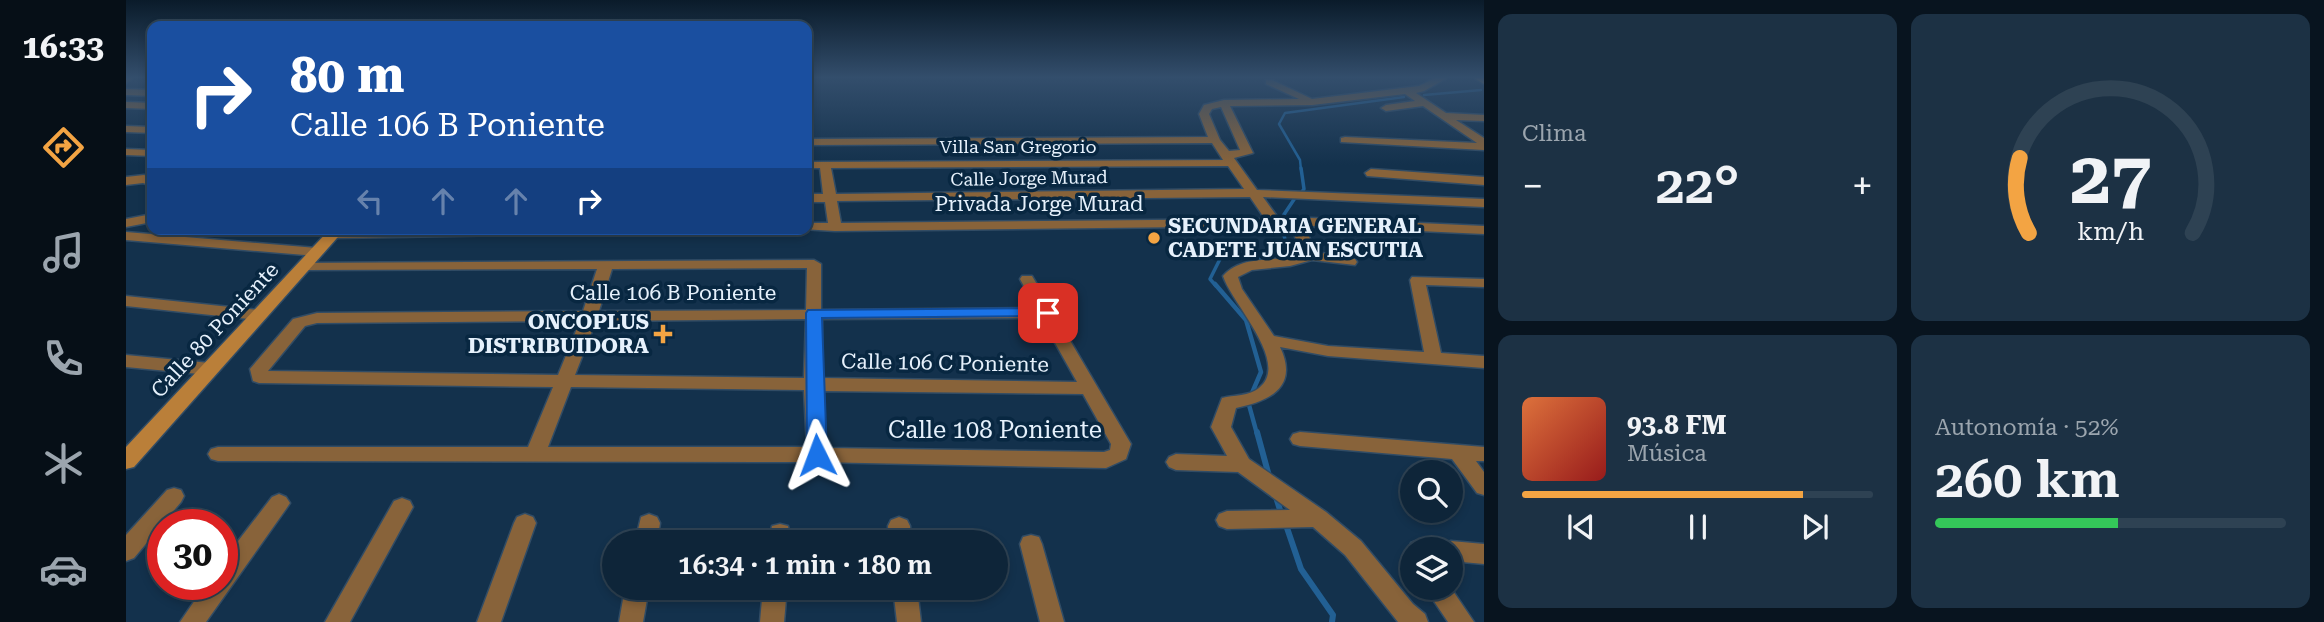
<!DOCTYPE html>
<html lang="es">
<meta charset="utf-8">
<style>
:root{--surface:#0e2539;--page:#1c3144;--text:#f1f3f6;--muted:#9ba5ae;--line:#2e4253;--accent:#f3a443}
body{margin:0;font-family:"Roboto Serif",serif;background:var(--page);color:var(--text);height:100vh;display:flex;flex-direction:column;font-size:26px;white-space:nowrap}
*{box-sizing:border-box;margin:0}
p{font-size:23px;color:var(--muted)}
.icon{flex:none;width:38px;height:38px;fill:none;stroke:currentColor;stroke-width:2;stroke-linecap:round;stroke-linejoin:round}
.map{position:relative;flex:1;overflow:hidden}
.side{display:flex;flex-direction:column;gap:14px;padding:14px;background:#08141f;width:840px}
.side>*{flex:none}
.banner{position:absolute;left:21px;top:21px;width:665px;height:214px;border-radius:14px;box-shadow:0 4px 10px #0003,0 0 0 2px var(--line);background:#1a4fa0;color:#fff;overflow:hidden}
.fabs{position:absolute;left:1274px;top:460px;display:grid;gap:14px}
.fabs a{display:grid;place-items:center;width:63px;height:63px;border-radius:50%;background:var(--surface);box-shadow:0 4px 10px #0003,0 0 0 2px var(--line);font-size:35px}
.speed{position:absolute;left:21px;top:509px;display:flex;gap:14px;font-size:35px;font-weight:700;text-align:center}
.speed>*{display:grid;place-content:center;width:91px;height:91px;border-radius:50%;background:var(--surface);box-shadow:0 4px 10px #0003,0 0 0 2px var(--line);line-height:1}
.speed .limit{border:10px solid #d22;background:#fff;color:#111}
.pin{position:absolute;display:grid;place-items:center;width:60px;height:60px;color:#fff;margin:-30px;border-radius:14px;box-shadow:0 4px 10px #0006}
.me{position:absolute;width:77px;margin:-38px;rotate:357deg;stroke-linejoin:round;filter:drop-shadow(0 0 5px #0008)}
.turn{display:flex;align-items:center;gap:24px;height:147px;padding:0 28px;font-size:32px}
.turn .icon{width:91px;height:91px;stroke-width:2.5}
.turn b{display:block;font-size:49px;line-height:60px}
.lanes{display:flex;align-items:center;height:66px;padding:0 28px;background:#0003;justify-content:center;gap:35px;direction:ltr}
.lanes .off{opacity:.35}
.big{font-size:52px;font-weight:600;line-height:1.1}
.side .tile{flex:1;display:flex;flex-direction:column;justify-content:center;gap:10px;min-width:0;padding:0 24px;border-radius:14px;background:var(--page)}
.side .dial{align-items:center;gap:0}
.dial svg{height:182px;overflow:visible;fill:none;stroke:var(--line);stroke-width:7;stroke-linecap:round;text-anchor:middle}
.dial text{fill:var(--text);stroke:none}
.song{display:flex;align-items:center;gap:21px}
.cover{width:84px;height:84px;border-radius:10px;background:linear-gradient(135deg,hsl(20 70% 55%),hsl(0 70% 35%))}
.played{height:7px;border-radius:4px;background:linear-gradient(90deg,var(--accent) 80%,var(--line) 80%)}
.keys{display:flex;justify-content:space-around;direction:ltr}
.heat{display:flex;justify-content:space-between;align-items:center;font-size:38px;direction:ltr}
.charge{height:10px;border-radius:5px;background:linear-gradient(90deg,#34c759 52%,var(--line) 0)}
.side .tiles{flex:1;display:grid;gap:14px;grid-template-columns:repeat(2,1fr)}
.trip{position:absolute;left:476px;top:530px;width:406px;height:70px;border-radius:35px;background:var(--surface);box-shadow:0 4px 10px #0003,0 0 0 2px var(--line);font-weight:600;line-height:70px;text-align:center}
main{display:flex;flex:1;min-height:0}
.menu{display:flex;flex-direction:column;width:126px;justify-content:space-around;align-items:center;background:#060f17;color:var(--muted)}
.menu .icon{width:49px;height:49px}
.menu .on{color:var(--accent)}
.menu b{font-size:32px;color:var(--text)}
.map>svg:first-child{display:block}
</style>
<main>
<nav class="menu">
<b>16:33</b>
<svg class="icon on" aria-label="directions" viewBox="0 0 24 24"><path d="M12 3l9 9-9 9-9-9zM9 14v-3h6M13 9l2 2-2 2"/></svg>
<svg class="icon" aria-label="music" viewBox="0 0 24 24"><path d="M9 18V5l10-2v13"/><circle cx="6" cy="18" r="3"/><circle cx="16" cy="16" r="3"/></svg>
<svg class="icon" aria-label="phone" viewBox="0 0 24 24"><path d="M5 4h4l2 5-3 2q2 4 5 5l2-3 5 2v4C11 20 4 13 5 4z"/></svg>
<svg class="icon" aria-label="climate" viewBox="0 0 24 24"><path d="M12 3v18M4 7l16 10M4 17L20 7"/></svg>
<svg class="icon" aria-label="car" viewBox="0 0 24 24"><path d="M5 17H2v-5l4-1 3-4h7l3 4 3 1v5h-3M9 17h6M6 11h13"/><circle cx="7" cy="17" r="2"/><circle cx="17" cy="17" r="2"/></svg>
</nav>
<div class="map">
<svg width="1358" height="622" viewBox="0 0 1358 622">
<rect width="100%" height="100%" fill="#13314c"/>
<g fill="none" stroke-linecap="round" stroke-linejoin="round">
<path stroke="#226094" stroke-width="2.5" d="M 1298,95 L 1355,90
M 1175,170 L 1174,160 L 1153,124 L 1159,113 L 1278,97"/>
<path stroke="#226094" stroke-width="3.5" d="M 1175,193 L 1178,189 L 1175,168
M 1090,286 L 1084,279 L 1095,257 L 1132,259 L 1160,245 L 1155,219 L 1169,198"/>
<path stroke="#226094" stroke-width="4.5" d="M 1089,284 L 1120,320 L 1135,372 L 1126,393
M 1123,405 L 1131,434"/>
<path stroke="#226094" stroke-width="6" d="M 1131,432 L 1143,476
M 1150,497 L 1155,513
M 1160,525 L 1175,569 L 1207,615 L 1206,622"/>
<g stroke="#314c65" stroke-width="3">
<path id="street" d="M 0,78 L 7,78 L 0,83 Z
M 1309,78 L 1321,78 L 1298,91 L 1290,93 L 1320,113 L 1358,115 L 1358,121 L 1330,120 L 1358,138 L 1358,150 L 1215,142 L 1215,138 L 1219,137 L 1351,143 L 1297,106 L 1260,111 L 1255,108 L 1260,105 L 1289,101 L 1279,94 L 1186,105 L 1104,106 L 1127,153 L 1108,158 L 1131,190 L 1358,199 L 1358,207 L 1137,197 L 1153,219 L 1151,226 L 709,231 L 676,229 L 681,229 L 681,223 L 702,223 L 699,202 L 681,202 L 681,194 L 697,194 L 694,168 L 681,168 L 681,162 L 1097,160 L 1086,143 L 681,145 L 681,139 L 1082,137 L 1073,114 L 1078,105 L 1098,100 L 1173,99 L 1140,84 L 1140,80 L 1146,80 L 1186,99 L 1293,86 ZM 1095,107 L 1114,150 L 1103,151 L 1094,140 L 1083,114 L 1086,109 ZM 1102,166 L 1118,189 L 710,194 L 705,168 ZM 1124,197 L 1139,219 L 715,223 L 711,201 Z
M 0,89 L 26,90 L 26,96 L 0,95 Z
M 0,102 L 26,103 L 26,109 L 0,108 Z
M 0,126 L 26,127 L 26,133 L 0,132 Z
M 0,149 L 26,150 L 26,156 L 0,155 Z
M 1245,169 L 1358,177 L 1358,185 L 1241,176 L 1239,173 Z
M 18,175 L 26,178 L 26,186 L 17,183 L 0,185 L 0,177 Z
M 26,214 L 26,222 L 0,227 L 0,219 Z
M 1185,218 L 1358,226 L 1358,234 L 1186,226 L 1180,230 L 1190,252 L 1229,259 L 1231,262 L 1229,265 L 1186,260 L 1164,266 L 1126,270 L 1112,277 L 1116,289 L 1148,336 L 1202,346 L 1298,352 L 1284,280 L 1286,277 L 1358,279 L 1358,287 L 1300,285 L 1315,353 L 1358,356 L 1358,368 L 1202,356 L 1154,347 C 1173,387 1144,401 1110,408 L 1105,427 L 1123,459 L 1200,512 L 1235,541 L 1287,604 L 1299,614 L 1302,622 L 1272,622 L 1219,555 L 1187,527 L 1101,529 L 1093,526 L 1090,520 L 1093,514 L 1101,511 L 1164,510 L 1112,472 L 1050,470 L 1043,467 L 1040,462 L 1043,457 L 1050,454 L 1101,456 L 1085,427 L 1096,398 C 1107,395 1124,396 1133,388 C 1165,363 1106,304 1097,276 C 1117,253 1151,264 1176,253 L 1166,230 L 1170,222 Z
M 248,229 L 508,229 L 501,233 L 208,238 L 201,234 L 208,230 Z
M 0,232 L 191,248 L 198,252 L 191,256 L 0,240 Z
M 688,260 L 695,264 L 695,310 L 910,308 L 894,279 L 896,276 L 906,276 L 1005,444 L 1000,459 L 980,468 L 691,462 L 92,461 L 85,459 L 82,454 L 85,449 L 92,447 L 402,447 L 427,387 L 133,383 L 127,381 L 124,369 L 167,319 L 191,313 L 457,311 L 471,269 L 179,270 L 174,269 L 172,266 L 174,263 ZM 681,268 L 680,310 L 473,311 L 486,269 ZM 915,318 L 951,382 L 696,378 L 696,319 ZM 680,319 L 678,378 L 449,375 L 470,321 ZM 454,321 L 432,375 L 142,371 L 179,326 L 191,323 ZM 445,387 L 678,390 L 681,447 L 422,447 ZM 696,391 L 957,394 L 985,444 L 984,450 L 978,452 L 700,448 Z
M 0,296 L 132,310 L 140,315 L 132,320 L 0,306 Z
M 0,355 L 84,363 L 90,365 L 93,369 L 90,373 L 84,375 L 0,367 Z
M 1174,432 L 1358,447 L 1358,461 L 1350,461 L 1358,472 L 1358,495 L 1351,493 L 1326,459 L 1174,446 L 1167,444 L 1164,439 L 1167,434 Z
M 48,488 L 55,490 L 58,496 L 55,502 L 8,558 L 0,561 L 0,535 L 41,490 Z
M 153,494 L 160,497 L 164,503 L 160,509 L 80,622 L 54,622 L 80,584 L 96,584 L 96,562 L 146,497 Z
M 276,498 L 284,501 L 287,507 L 224,622 L 199,622 L 268,501 Z
M 399,514 L 407,517 L 410,523 L 375,622 L 351,622 L 388,523 L 391,517 Z
M 523,514 L 531,517 L 534,523 L 531,542 L 509,542 L 515,517 Z
M 773,517 L 781,520 L 784,526 L 785,542 L 763,542 L 762,526 L 765,520 Z
M 654,524 L 662,526 L 665,542 L 643,542 L 646,526 Z
M 905,535 L 913,537 L 916,544 L 938,622 L 914,622 L 894,544 L 897,537 Z
M 1293,540 L 1311,543 L 1314,550 L 1286,550 L 1285,557 L 1282,550 L 1285,543 Z
M 1325,541 L 1358,544 L 1358,564 L 1325,561 L 1325,550 L 1314,550 L 1317,544 Z
M 499,588 L 523,588 L 517,622 L 493,622 Z
M 637,588 L 661,588 L 658,622 L 634,622 Z
M 767,588 L 791,588 L 795,622 L 771,622 Z
M 1299,588 L 1325,588 L 1348,622 L 1322,622 Z"/>
</g>
<g stroke="#314c65" stroke-width="3">
<path id="secondary" d="M 204,229 L 219,229 L 8,467 L 0,469 L 0,447 Z"/>
</g>
<g stroke="#314c65" stroke-width="3">
<path id="primary" d="M 1348,78 L 1358,78 L 1358,84 Z"/>
</g>
<use href="#street" fill="#88633a" fill-rule="evenodd"/>
<use href="#secondary" fill="#ba7f39" fill-rule="evenodd"/>
<use href="#primary" fill="#e09534" fill-rule="evenodd"/>
</g>
<linearGradient id="sky" x2="0" y2="1"><stop stop-color="#0a1b2a"/><stop offset="0.47" stop-color="#334e6c"/><stop offset="1" stop-color="#334e6c" stop-opacity="0"/></linearGradient>
<rect width="1358" height="165" fill="url(#sky)"/>
<path fill="#1a73e8" stroke="#114b97" stroke-width="2" d="M 922,308 L 930,313 L 927,316 L 696,318 L 701,455 L 698,461 L 691,463 L 683,461 L 681,455 L 680,313 L 682,310 Z"/>
<g fill="#f3a443" stroke="#082741" stroke-width="2.5">
<circle cx="1028" cy="238" r="7"/>
<path d="M533.5 323.5h7v7h7v7h-7v7h-7v-7h-7v-7h7z"/>
</g>
<g text-anchor="middle" dominant-baseline="central" stroke-width="7" stroke-linejoin="round" paint-order="stroke">
<g font-size="18" fill="#e6f1fc" stroke="#082741">
<text x="892" y="146">Villa San Gregorio</text>
<text transform="translate(903 178) rotate(-1)">Calle Jorge Murad</text>
</g>
<g font-size="21" fill="#e6f1fc" stroke="#082741">
<text x="913" y="204">Privada Jorge Murad</text>
<text x="547" y="293">Calle 106 B Poniente</text>
<text transform="translate(89 330) rotate(-47)">Calle 80 Poniente</text>
<text transform="translate(819 363) rotate(1)">Calle 106 C Poniente</text>
</g>
<g font-size="21" font-weight="bold" fill="#e6f1fc" stroke="#082741" text-anchor="start">
<text x="1042" y="226">SECUNDARIA GENERAL<tspan x="1042" dy="24">CADETE JUAN ESCUTIA</tspan></text>
<text x="523" y="322" text-anchor="end">ONCOPLUS<tspan x="523" dy="24">DISTRIBUIDORA</tspan></text>
</g>
<g font-size="24" fill="#e6f1fc" stroke="#082741">
<text x="869" y="430">Calle 108 Poniente</text>
</g>
</g>
</svg>
<div class="fabs">
<a><svg class="icon" aria-label="search" viewBox="0 0 24 24"><circle cx="10" cy="10" r="6"/><path d="M15 15l6 6"/></svg></a>
<a><svg class="icon" aria-label="layers" viewBox="0 0 24 24"><path d="M12 4l9 5-9 5-9-5zM3 14l9 5 9-5"/></svg></a>
</div>
<div class="speed"><div class="limit">30</div></div>
<div class="pin" style="left:922px;top:313px;background:#d93025"><svg class="icon" aria-label="arrive" viewBox="0 0 24 24"><path d="M6 21V4h12l-3 4 3 4H6"/></svg></div>
<svg class="me" style="left:691px;top:455px" viewBox="-20 -20 40 40"><path d="M0-17L14 15 0 8-14 15z" fill="#1a73e8" stroke="#fff" stroke-width="4"/></svg>
<div class="trip">16:34 · 1 min · 180 m</div>
<div class="banner">
<div class="turn"><svg class="icon" aria-label="right" viewBox="0 0 24 24"><path d="M7 20v-9h11M14 6l5 5-5 5"/></svg><div><b>80 m</b>Calle 106 B Poniente</div></div>
<div class="lanes"><svg class="icon off" aria-label="left" viewBox="0 0 24 24"><path d="M17 20v-9H6M10 6l-5 5 5 5"/></svg><svg class="icon off" aria-label="ahead" viewBox="0 0 24 24"><path d="M12 20V5M6 11l6-6 6 6"/></svg><svg class="icon off" aria-label="ahead" viewBox="0 0 24 24"><path d="M12 20V5M6 11l6-6 6 6"/></svg><svg class="icon" aria-label="right" viewBox="0 0 24 24"><path d="M7 20v-9h11M14 6l5 5-5 5"/></svg></div>
</div>
</div>
<section class="side">
<div class="tiles">
<div class="tile"><p>Clima</p>
<div class="heat"><a>−</a><b class="big">22°</b><a>+</a></div>
</div>
<div class="tile dial"><svg viewBox="0 0 100 80">
<path d="M14 69A42 42 0 1 1 86 69"/>
<path d="M14 69A42 42 0 0 1 10 36" stroke="#f3a443"/>
<text x="50" y="56" font-size="32" font-weight="700">27</text>
<text x="50" y="72" font-size="11">km/h</text>
</svg></div>
<div class="tile">
<div class="song"><i class="cover"></i><div><b>93.8 FM</b><p>Música</p></div></div>
<div class="played"></div>
<div class="keys"><svg class="icon" aria-label="previous" viewBox="0 0 24 24"><path d="M18 5L8 12l10 7zM5 5v14"/></svg><svg class="icon" aria-label="pause" viewBox="0 0 24 24"><path d="M8 5v14M16 5v14"/></svg><svg class="icon" aria-label="next" viewBox="0 0 24 24"><path d="M6 5l10 7-10 7zM19 5v14"/></svg></div>
</div>
<div class="tile"><p>Autonomía · 52%</p><b class="big">260 km</b><div class="charge"></div></div>
</div>
</section>
</main>
